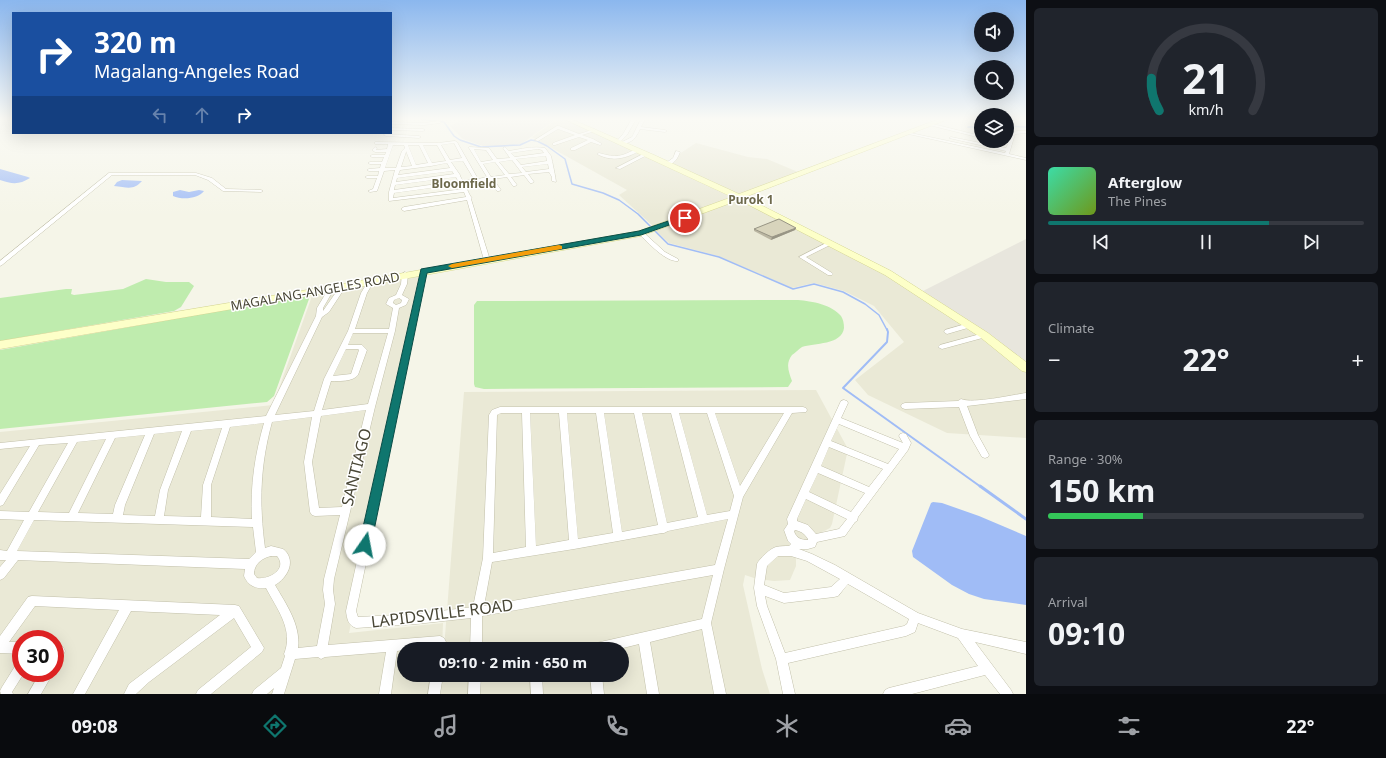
<!DOCTYPE html>
<meta charset="utf-8">
<style>
:root{--surface:#171b24;--page:#20242c;--text:#f1f3f6;--muted:#9ea1a6;--line:#363941;--accent:#0f766e}
body{margin:0;font-family:"Noto Sans",sans-serif;background:var(--page);color:var(--text);height:100vh;display:flex;flex-direction:column;font-size:15px;white-space:nowrap}
*{box-sizing:border-box;margin:0}
p{font-size:13px;color:var(--muted)}
.icon{flex:none;width:22px;height:22px;fill:none;stroke:currentColor;stroke-width:2;stroke-linecap:round;stroke-linejoin:round}
.map{position:relative;flex:1;overflow:hidden}
.sheet{display:flex;flex-direction:column;gap:8px;padding:8px;background:#0d0f14;width:360px}
.sheet>*{flex:none}
.hud{position:absolute;left:12px;top:12px;width:380px;height:122px;border-radius:0px;box-shadow:0 4px 16px #0002;background:#1a4fa0;color:#fff;overflow:hidden}
.fabs{position:absolute;left:974px;top:12px;display:grid;gap:8px}
.fabs a{display:grid;place-items:center;width:40px;height:40px;border-radius:50%;background:var(--surface);box-shadow:0 4px 16px #0002;font-size:20px}
.speed{position:absolute;left:12px;top:630px;display:flex;gap:8px;font-size:20px;font-weight:700;text-align:center}
.speed>*{display:grid;place-content:center;width:52px;height:52px;border-radius:50%;background:var(--surface);box-shadow:0 4px 16px #0002;line-height:1}
.speed .limit{border:6px solid #d22;background:#fff;color:#111}
.pin{position:absolute;display:grid;place-items:center;width:34px;height:34px;color:#fff;margin:-17px;border:2px solid #fff;border-radius:50%;box-shadow:0 1px 4px #0007}
.me{position:absolute;width:44px;margin:-22px;rotate:12deg;stroke-linejoin:round;filter:drop-shadow(0 0 3px #0008)}
.turn{display:flex;align-items:center;gap:14px;height:84px;padding:0 16px;font-size:18px}
.turn .icon{width:52px;height:52px;stroke-width:2.5}
.turn b{display:block;font-size:28px;line-height:34px}
.lanes{display:flex;align-items:center;height:38px;padding:0 16px;background:#0003;justify-content:center;gap:20px;direction:ltr}
.lanes .off{opacity:.35}
.big{font-size:30px;font-weight:700;line-height:1.1}
.sheet .tile{flex:1;display:flex;flex-direction:column;justify-content:center;gap:6px;min-width:0;padding:0 14px;border-radius:6px;background:var(--page)}
.sheet .dial{align-items:center;gap:0}
.dial svg{height:104px;overflow:visible;fill:none;stroke:var(--line);stroke-width:7;stroke-linecap:round;text-anchor:middle}
.dial text{fill:var(--text);stroke:none}
.song{display:flex;align-items:center;gap:12px}
.cover{width:48px;height:48px;border-radius:6px;background:linear-gradient(135deg,hsl(160 70% 55%),hsl(80 70% 35%))}
.played{height:4px;border-radius:2px;background:linear-gradient(90deg,var(--accent) 70%,var(--line) 70%)}
.keys{display:flex;justify-content:space-around;direction:ltr}
.heat{display:flex;justify-content:space-between;align-items:center;font-size:22px;direction:ltr}
.charge{height:6px;border-radius:3px;background:linear-gradient(90deg,#34c759 30%,var(--line) 0)}
.trip{position:absolute;left:397px;top:642px;width:232px;height:40px;border-radius:20px;background:var(--surface);box-shadow:0 4px 16px #0002;font-weight:700;line-height:40px;text-align:center}
.tabs{display:flex;height:64px;justify-content:space-around;align-items:center;background:#090b0e;color:var(--muted)}
.tabs .icon{width:28px;height:28px}
.tabs .current{color:var(--accent)}
.tabs b{font-size:18px;color:var(--text)}
main{display:flex;flex:1;min-height:0}
.map>svg:first-child{display:block}
</style>
<main>
<div class="map">
<svg width="1026" height="694" viewBox="0 0 1026 694">
<rect width="100%" height="100%" fill="#f5f5e8"/>
<path fill="#eae9d6" fill-rule="evenodd" d="M 557,119 L 562,119 L 597,133 L 736,197 L 654,227 L 619,195 L 627,190 L 532,137 Z
M 696,143 L 748,157 L 767,159 L 798,172 L 737,196 L 667,162 Z
M 737,198 L 907,286 L 975,331 L 1026,369 L 1026,438 L 947,433 L 868,395 L 855,380 L 904,342 L 874,306 L 844,291 L 814,283 L 792,288 L 718,256 L 669,243 L 655,230 Z
M 424,275 L 349,633 L 443,623 L 442,649 L 404,649 L 404,675 L 440,675 L 438,694 L 0,694 L 0,432 L 273,405 L 312,296 L 316,294 ZM 21,639 L 55,639 L 55,673 L 21,673 Z
M 816,390 L 848,449 L 832,524 L 830,528 L 799,544 L 796,550 L 796,566 L 790,580 L 774,581 L 757,579 L 745,575 L 743,585 L 762,669 L 770,694 L 441,694 L 442,675 L 622,675 L 622,649 L 444,649 L 464,392 Z"/>
<path fill="#e8e6dd" d="M 463,119 L 556,119 L 521,144 L 500,147 L 483,146 L 463,139 L 450,126 Z
M 1026,239 L 1026,364 L 921,292 Z"/>
<path fill="#bfecae" d="M 146,279 L 166,282 L 189,282 L 194,286 L 181,307 L 174,311 L 0,341 L 0,298 L 66,289 L 72,289 L 71,294 L 74,295 L 123,289 Z
M 304,296 L 308,296 L 309,299 L 274,396 L 267,402 L 0,429 L 0,350 Z
M 798,300 C 812,301 832,305 841,316 C 843,319 844,323 844,328 C 842,345 814,343 802,347 C 799,349 795,353 792,355 C 785,364 789,372 792,381 L 788,387 L 484,389 L 475,387 L 474,384 L 474,305 L 477,301 Z"/>
<path fill="#a0bcf6" d="M 0,169 L 28,177 L 30,178 C 19,185 12,184 0,180 Z
M 122,180 L 142,181 C 133,191 127,187 114,186 L 117,182 Z
M 180,190 L 189,192 L 199,190 L 204,191 C 198,199 182,200 173,196 L 173,192 Z
M 933,502 L 942,503 L 979,516 L 1026,536 L 1026,605 L 984,599 L 969,594 L 952,585 L 913,557 L 912,551 L 931,503 Z"/>
<g fill="none" stroke-linecap="round" stroke-linejoin="round">
<path stroke="#a0bcf6" stroke-width="1.5" d="M 420,119 L 444,122 L 454,136 L 460,140 L 481,147 L 520,145 L 531,140 L 537,141 L 547,146 L 565,159 L 572,184 L 603,193 L 619,200 L 638,214 L 668,244 L 719,257 L 793,289 L 814,284 L 843,292 L 865,304 L 879,315 L 887,330
M 1007,126 L 1026,127
M 968,127 L 981,127"/>
<path stroke="#a0bcf6" stroke-width="2" d="M 887,329 L 888,332 L 887,342 L 843,388 L 981,487"/>
<path stroke="#a0bcf6" stroke-width="3" d="M 980,486 L 1026,519"/>
<g stroke="#c2c0aa" stroke-width="1">
<path id="street" d="M 632,119 L 636,119 L 627,135 L 620,142 L 618,142 L 617,141 L 623,134 Z
M 641,119 L 645,119 L 641,127 L 665,130 L 667,131 L 665,132 L 640,129 C 636,138 632,143 622,144 L 622,142 L 632,137 Z
M 439,121 L 441,122 L 440,123 L 424,125 L 391,124 L 391,122 L 424,123 Z
M 929,123 L 981,136 L 981,138 L 929,125 Z
M 557,126 L 559,126 L 579,134 L 595,129 L 595,131 L 582,135 L 593,139 L 602,144 L 600,145 L 591,142 L 575,150 L 571,150 L 571,148 L 588,140 L 579,137 L 555,145 L 553,145 L 553,143 L 575,135 L 558,129 L 538,141 L 535,140 Z
M 391,128 L 423,129 L 425,130 L 423,131 L 391,130 Z
M 1018,131 L 1026,131 L 1026,133 L 1015,134 L 1009,154 L 1026,158 L 1026,160 L 904,133 L 906,132 L 1005,153 L 1006,151 L 949,138 L 951,137 L 1006,148 L 1008,144 L 997,141 L 1008,141 L 1012,132 Z
M 385,134 L 419,136 L 421,137 L 419,138 L 386,136 L 384,135 Z
M 455,141 L 457,142 L 478,179 L 487,177 L 469,148 L 469,147 L 489,148 L 497,159 L 510,158 L 503,148 L 505,147 L 509,151 C 521,149 533,146 545,148 C 547,151 549,153 551,156 C 552,160 556,179 556,182 L 552,181 L 552,177 L 549,172 L 528,174 L 534,182 L 532,183 L 530,183 L 524,175 L 511,177 L 517,185 L 515,186 L 513,186 L 507,177 L 493,179 L 501,190 L 499,191 L 497,191 L 489,180 L 464,183 C 467,188 469,195 472,198 L 471,199 L 490,260 L 489,261 L 487,262 L 484,260 L 467,200 L 404,211 L 401,209 L 404,207 L 466,197 L 464,192 L 389,201 L 389,192 L 395,170 L 384,171 L 377,191 L 370,192 L 368,191 L 373,189 L 377,178 L 367,178 L 365,177 L 367,176 L 378,176 L 379,171 L 369,171 L 367,170 L 369,169 L 380,168 L 381,164 L 370,164 L 368,163 L 370,162 L 382,162 L 384,157 L 372,157 L 370,156 L 372,155 L 385,155 L 386,152 L 375,152 L 372,150 L 375,147 L 377,148 L 376,150 L 387,149 L 388,144 L 375,144 L 375,142 L 438,143 ZM 454,143 L 462,158 L 450,160 L 441,145 ZM 393,145 L 404,145 L 405,148 L 402,151 L 396,168 L 385,168 ZM 408,145 L 419,145 L 428,163 L 416,165 ZM 423,145 L 437,145 L 446,161 L 432,163 ZM 474,149 L 486,150 L 493,160 L 481,162 ZM 538,149 L 542,150 L 544,153 L 515,157 L 511,153 ZM 406,151 L 412,166 L 401,167 L 406,152 ZM 546,156 L 547,161 L 521,165 L 516,159 ZM 512,160 L 522,173 L 509,174 L 499,162 ZM 463,161 L 474,179 L 463,181 L 460,176 L 460,175 L 451,162 ZM 495,162 L 505,175 L 491,177 L 483,164 ZM 447,163 L 450,168 L 398,175 L 400,170 L 431,166 ZM 548,164 L 549,169 L 526,172 L 522,167 ZM 452,171 L 454,174 L 396,182 L 397,178 ZM 456,177 L 458,181 L 394,190 L 395,185 ZM 460,184 L 463,189 L 393,198 L 394,193 Z
M 636,149 L 640,150 C 627,159 611,162 597,154 L 599,153 C 617,158 620,157 636,149 Z
M 676,151 L 680,152 C 678,158 674,165 666,165 L 666,163 L 673,158 Z
M 645,153 L 649,154 L 620,169 L 616,168 Z
M 109,173 L 196,173 L 212,178 L 226,189 L 261,190 L 263,191 L 261,192 L 223,191 L 208,180 L 195,175 L 112,175 L 2,265 L 0,266 L 0,261 Z
M 641,231 L 643,232 L 665,252 L 678,259 L 678,261 C 665,262 648,242 639,234 L 638,233 Z
M 830,241 L 832,242 L 832,244 L 806,257 L 832,273 L 833,274 L 832,275 L 828,275 L 799,257 Z
M 424,269 L 427,271 L 356,611 L 358,617 L 416,614 L 473,607 L 483,558 L 489,415 L 492,410 L 500,407 L 803,407 L 806,408 L 807,410 L 806,412 L 792,413 L 743,497 L 724,569 L 711,623 L 726,694 L 714,694 L 702,629 L 650,642 L 659,694 L 647,694 L 639,644 L 619,649 L 590,649 L 592,645 L 596,643 L 702,619 L 713,575 L 482,616 L 482,649 L 470,649 L 471,618 L 416,624 L 356,628 C 348,625 347,619 346,611 L 421,271 ZM 501,413 L 522,413 L 526,547 L 493,553 L 497,415 ZM 530,413 L 559,413 L 569,540 L 536,546 ZM 567,413 L 596,413 L 613,533 L 578,539 ZM 604,413 L 634,413 L 658,525 L 622,532 ZM 642,413 L 671,413 L 698,517 L 667,523 ZM 679,413 L 707,413 L 734,496 L 730,511 L 707,515 ZM 715,413 L 784,413 L 740,486 ZM 728,519 L 715,565 L 484,606 L 492,562 L 574,549 L 662,533 L 664,533 L 668,531 Z
M 405,272 L 408,274 L 407,284 L 402,295 L 409,299 L 406,305 L 399,308 L 395,331 L 375,407 L 334,579 L 333,590 L 335,604 L 328,645 L 440,636 L 444,638 L 446,642 L 445,649 L 433,649 L 434,648 L 404,649 L 404,650 L 397,651 L 391,694 L 379,694 L 386,652 L 325,657 L 321,659 L 318,657 L 295,659 L 284,694 L 272,694 L 274,688 L 267,694 L 252,694 L 254,690 L 281,668 L 285,656 L 284,654 C 294,630 277,609 266,588 C 256,589 248,586 244,576 L 245,569 L 18,560 L 4,578 L 0,580 L 0,567 L 6,560 L 0,560 L 0,550 L 7,551 L 24,520 L 0,519 L 0,511 L 29,512 L 68,443 L 39,445 L 3,505 L 0,506 L 0,494 L 30,446 L 0,449 L 0,443 L 266,416 L 316,316 L 317,308 L 329,288 L 331,287 L 334,289 L 323,308 L 323,311 L 341,285 L 343,284 L 346,286 L 329,312 L 322,317 L 275,415 L 314,411 L 324,379 L 348,331 L 361,293 L 369,280 L 371,279 L 374,281 L 367,293 L 355,329 L 389,329 L 393,308 L 386,304 L 389,298 L 396,295 L 401,284 L 402,274 ZM 399,298 L 402,300 L 401,303 L 396,305 L 393,303 L 394,300 ZM 353,333 L 388,333 L 368,404 L 322,410 L 331,381 C 340,381 352,382 358,375 L 367,350 L 362,345 L 348,345 ZM 346,349 L 358,349 L 359,350 L 351,374 L 333,376 ZM 366,410 L 342,507 L 319,508 L 312,462 L 321,416 ZM 312,417 L 304,462 L 310,512 L 312,515 L 315,516 L 340,515 L 324,579 L 323,590 L 325,604 L 317,646 L 298,648 C 301,625 286,604 275,585 C 284,580 293,568 289,557 C 288,554 286,551 283,549 L 271,546 L 265,548 C 259,503 260,466 272,422 ZM 264,423 C 255,454 250,486 252,519 L 211,517 L 211,485 L 230,427 ZM 222,428 L 203,485 L 201,517 L 164,516 L 168,490 L 191,431 ZM 182,431 L 160,490 L 155,516 L 123,515 L 125,505 L 154,434 ZM 145,435 L 115,505 L 113,514 L 78,513 L 115,438 ZM 106,439 L 69,513 L 38,512 L 77,442 ZM 34,520 L 253,527 L 256,552 L 249,559 L 17,551 ZM 271,556 L 277,556 C 288,569 269,580 257,578 L 254,574 C 254,564 262,558 271,556 Z
M 969,323 L 971,323 L 972,325 L 971,327 L 947,334 L 944,332 L 945,330 Z
M 984,333 L 986,333 L 987,335 L 986,337 L 942,349 L 938,347 L 940,345 Z
M 1026,393 L 1026,399 L 967,406 L 978,435 L 989,455 L 988,457 L 985,458 L 982,457 L 970,436 L 959,407 L 905,409 L 902,408 L 901,406 L 902,404 L 905,403 L 958,401 L 961,399 C 974,404 1011,395 1026,393 Z
M 844,400 L 847,401 L 848,403 L 841,418 L 903,443 L 899,436 L 900,434 L 903,433 L 906,434 L 911,443 L 908,450 L 858,517 L 857,521 L 855,522 L 845,536 L 817,542 L 815,547 L 808,549 L 799,549 L 812,554 L 835,565 L 918,613 L 962,629 L 1026,642 L 1026,654 L 975,642 L 1011,690 L 1013,694 L 1000,694 L 985,675 L 912,694 L 883,694 L 885,690 L 889,688 L 978,666 L 958,638 L 918,623 L 915,632 L 906,636 L 788,663 L 795,694 L 783,694 L 776,659 L 757,606 L 754,588 L 757,564 C 759,559 771,548 776,547 C 780,546 785,546 789,546 L 791,544 L 788,541 L 784,530 L 788,524 L 787,519 L 840,403 L 841,401 ZM 839,424 L 899,449 L 888,464 L 831,441 ZM 829,447 L 883,469 L 869,487 L 821,466 ZM 818,473 L 865,493 L 851,512 L 809,492 ZM 806,499 L 847,519 L 839,529 L 816,534 L 808,525 L 797,521 L 797,519 ZM 795,530 C 801,531 805,534 808,539 L 808,540 C 801,540 796,538 794,531 ZM 778,556 L 791,556 L 807,561 L 840,579 L 831,587 L 784,593 L 764,585 L 767,566 ZM 848,584 L 909,619 L 907,624 L 904,626 L 785,653 L 767,606 L 765,596 L 784,603 L 834,597 L 838,596 Z
M 32,596 L 235,605 L 239,606 L 264,648 L 262,652 L 211,694 L 196,694 L 198,690 L 251,647 L 234,618 L 149,682 L 136,694 L 124,694 L 129,684 L 220,615 L 131,611 L 85,694 L 73,694 L 119,610 L 35,606 L 9,642 L 21,642 L 21,654 L 0,653 L 0,636 L 28,597 Z
M 55,643 L 63,647 L 65,651 L 59,664 L 55,666 Z
M 21,661 L 21,673 L 24,673 L 12,692 L 13,694 L 1,694 L 0,691 L 2,687 L 17,663 Z
M 40,673 L 53,673 L 41,694 L 28,694 Z
M 431,675 L 443,675 L 440,694 L 428,694 Z
M 469,675 L 481,675 L 480,694 L 468,694 Z
M 530,675 L 542,675 L 543,694 L 531,694 Z
M 590,675 L 602,675 L 604,694 L 592,694 Z"/>
</g>
<g stroke="#d4d592" stroke-width="1">
<path id="secondary" d="M 564,119 L 571,119 L 654,155 L 739,194 L 939,119 L 947,119 L 946,120 L 745,197 L 891,271 L 988,333 L 1026,362 L 1026,372 L 1022,371 L 980,337 L 885,275 L 739,200 L 641,236 L 331,292 L 0,349 L 0,341 L 331,286 L 639,231 L 732,197 Z"/>
</g>
<use href="#street" fill="#fff" fill-rule="evenodd"/>
<use href="#secondary" fill="#fdffc8" fill-rule="evenodd"/>
</g>
<path fill="#bab6a2" d="M 796,228 L 795,230 L 771,240 L 754,231 L 754,229 Z"/>
<path fill="#979484" d="M 796,228 L 795,230 L 771,240 L 772,237 Z"/>
<path fill="#d8d4bc" stroke="#979484" d="M 779,219 L 796,228 L 772,237 L 754,229 Z"/>
<linearGradient id="sky" x2="0" y2="1"><stop stop-color="#8bb7ee"/><stop offset="0.55" stop-color="#fafaf5"/><stop offset="1" stop-color="#fafaf5" stop-opacity="0"/></linearGradient>
<rect width="1026" height="216" fill="url(#sky)"/>
<path fill="#0f766e" stroke="#0a4d48" d="M 683,216 L 689,218 L 641,235 L 427,273 L 371,545 L 370,549 L 365,550 L 361,549 L 359,545 L 421,269 L 639,231 Z"/>
<path fill="#f59e0b" d="M 559,245 L 562,246 L 562,249 L 452,268 L 448,266 L 452,264 Z"/>
<g text-anchor="middle" dominant-baseline="central" stroke-width="3" stroke-linejoin="round" paint-order="stroke">
<g font-size="12" font-weight="bold" fill="#6d694c" stroke="#fff">
<text x="464" y="183">Bloomfield</text>
<text x="751" y="199">Purok 1</text>
</g>
<g font-size="13" fill="#494736" stroke="#fff">
<text transform="translate(315 291) rotate(-10)">MAGALANG-ANGELES ROAD</text>
</g>
<g font-size="16" fill="#494736" stroke="#fff">
<text transform="translate(356 467) rotate(-76)">SANTIAGO</text>
<text transform="translate(442 613) rotate(-7)">LAPIDSVILLE ROAD</text>
</g>
</g>
</svg>
<div class="fabs">
<a><svg class="icon" aria-label="sound" viewBox="0 0 24 24"><path d="M4 9h4l5-4v14l-5-4H4zM17 9q2 3 0 6"/></svg></a>
<a><svg class="icon" aria-label="search" viewBox="0 0 24 24"><circle cx="10" cy="10" r="6"/><path d="M15 15l6 6"/></svg></a>
<a><svg class="icon" aria-label="layers" viewBox="0 0 24 24"><path d="M12 4l9 5-9 5-9-5zM3 14l9 5 9-5"/></svg></a>
</div>
<div class="speed"><div class="limit">30</div></div>
<div class="pin" style="left:685px;top:218px;background:#d93025"><svg class="icon" aria-label="arrive" viewBox="0 0 24 24"><path d="M6 21V4h12l-3 4 3 4H6"/></svg></div>
<svg class="me" style="left:365px;top:545px" viewBox="-20 -20 40 40"><circle r="19" fill="#fff"/><path d="M0-13L10 11 0 6-10 11z" fill="#0f766e"/></svg>
<div class="trip">09:10 · 2 min · 650 m</div>
<div class="hud">
<div class="turn"><svg class="icon" aria-label="right" viewBox="0 0 24 24"><path d="M7 20v-9h11M14 6l5 5-5 5"/></svg><div><b>320 m</b>Magalang-Angeles Road</div></div>
<div class="lanes"><svg class="icon off" aria-label="left" viewBox="0 0 24 24"><path d="M17 20v-9H6M10 6l-5 5 5 5"/></svg><svg class="icon off" aria-label="ahead" viewBox="0 0 24 24"><path d="M12 20V5M6 11l6-6 6 6"/></svg><svg class="icon" aria-label="right" viewBox="0 0 24 24"><path d="M7 20v-9h11M14 6l5 5-5 5"/></svg></div>
</div>
</div>
<section class="sheet">
<div class="tile dial"><svg viewBox="0 0 100 80">
<path d="M14 69A42 42 0 1 1 86 69"/>
<path d="M14 69A42 42 0 0 1 8 44" stroke="#0f766e"/>
<text x="50" y="56" font-size="32" font-weight="700">21</text>
<text x="50" y="72" font-size="11">km/h</text>
</svg></div>
<div class="tile">
<div class="song"><i class="cover"></i><div><b>Afterglow</b><p>The Pines</p></div></div>
<div class="played"></div>
<div class="keys"><svg class="icon" aria-label="previous" viewBox="0 0 24 24"><path d="M18 5L8 12l10 7zM5 5v14"/></svg><svg class="icon" aria-label="pause" viewBox="0 0 24 24"><path d="M8 5v14M16 5v14"/></svg><svg class="icon" aria-label="next" viewBox="0 0 24 24"><path d="M6 5l10 7-10 7zM19 5v14"/></svg></div>
</div>
<div class="tile"><p>Climate</p>
<div class="heat"><a>−</a><b class="big">22°</b><a>+</a></div>
</div>
<div class="tile"><p>Range · 30%</p><b class="big">150 km</b><div class="charge"></div></div>
<div class="tile"><p>Arrival</p><b class="big">09:10</b></div>
</section>
</main>
<nav class="tabs">
<b>09:08</b>
<svg class="icon current" aria-label="directions" viewBox="0 0 24 24"><path d="M12 3l9 9-9 9-9-9zM9 14v-3h6M13 9l2 2-2 2"/></svg>
<svg class="icon" aria-label="music" viewBox="0 0 24 24"><path d="M9 18V5l10-2v13"/><circle cx="6" cy="18" r="3"/><circle cx="16" cy="16" r="3"/></svg>
<svg class="icon" aria-label="phone" viewBox="0 0 24 24"><path d="M5 4h4l2 5-3 2q2 4 5 5l2-3 5 2v4C11 20 4 13 5 4z"/></svg>
<svg class="icon" aria-label="climate" viewBox="0 0 24 24"><path d="M12 3v18M4 7l16 10M4 17L20 7"/></svg>
<svg class="icon" aria-label="car" viewBox="0 0 24 24"><path d="M5 17H2v-5l4-1 3-4h7l3 4 3 1v5h-3M9 17h6M6 11h13"/><circle cx="7" cy="17" r="2"/><circle cx="17" cy="17" r="2"/></svg>
<svg class="icon" aria-label="filters" viewBox="0 0 24 24"><path d="M4 7h16M4 17h16"/><circle cx="9" cy="7" r="2"/><circle cx="15" cy="17" r="2"/></svg>
<b>22°</b>
</nav>
